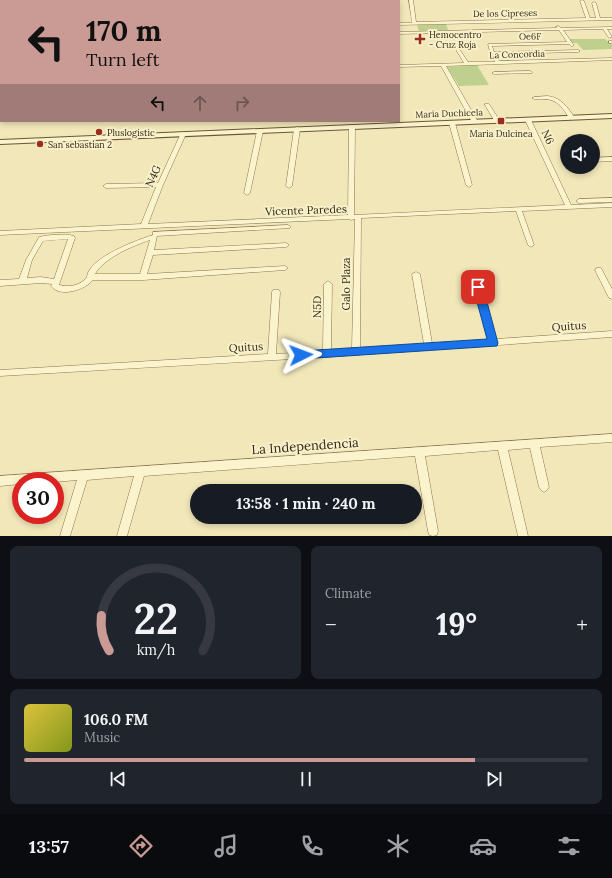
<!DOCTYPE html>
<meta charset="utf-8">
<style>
:root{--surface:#171b24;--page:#20242c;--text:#f1f3f6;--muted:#9ea1a6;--line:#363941;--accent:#ca9a95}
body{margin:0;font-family:Lora,serif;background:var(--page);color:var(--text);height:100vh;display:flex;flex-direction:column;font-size:15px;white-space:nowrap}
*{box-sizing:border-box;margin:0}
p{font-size:13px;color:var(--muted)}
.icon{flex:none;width:22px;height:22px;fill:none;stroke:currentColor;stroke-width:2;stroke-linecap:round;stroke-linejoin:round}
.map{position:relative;height:536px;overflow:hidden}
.sheet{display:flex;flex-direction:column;gap:10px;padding:10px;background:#0d0f14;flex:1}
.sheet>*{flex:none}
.top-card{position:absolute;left:0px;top:0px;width:400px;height:122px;box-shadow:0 2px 6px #0003;background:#ca9a95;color:#111;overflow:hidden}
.controls{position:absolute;left:560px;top:134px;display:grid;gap:8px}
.controls a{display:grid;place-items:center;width:40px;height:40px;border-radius:50%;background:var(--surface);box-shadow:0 2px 6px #0003;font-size:20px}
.speed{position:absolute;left:12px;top:472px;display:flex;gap:8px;font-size:20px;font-weight:700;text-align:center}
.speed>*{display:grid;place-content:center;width:52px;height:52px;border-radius:50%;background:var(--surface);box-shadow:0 2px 6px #0003;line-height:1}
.speed .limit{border:6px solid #d22;background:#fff;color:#111}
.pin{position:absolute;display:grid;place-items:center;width:34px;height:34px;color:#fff;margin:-17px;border-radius:8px;box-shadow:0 2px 6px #0006}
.me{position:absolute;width:44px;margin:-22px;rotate:87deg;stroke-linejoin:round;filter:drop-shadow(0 0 3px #0008)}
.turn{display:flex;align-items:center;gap:14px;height:84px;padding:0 20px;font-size:18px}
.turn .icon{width:52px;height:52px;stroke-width:2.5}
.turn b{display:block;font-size:28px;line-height:34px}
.lanes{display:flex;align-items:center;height:38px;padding:0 20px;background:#0003;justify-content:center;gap:20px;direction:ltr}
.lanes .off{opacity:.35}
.big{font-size:30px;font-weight:700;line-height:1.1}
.sheet .card{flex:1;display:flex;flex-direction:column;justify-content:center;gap:6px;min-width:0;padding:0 14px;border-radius:8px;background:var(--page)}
.sheet .dial{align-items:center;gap:0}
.dial svg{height:104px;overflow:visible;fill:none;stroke:var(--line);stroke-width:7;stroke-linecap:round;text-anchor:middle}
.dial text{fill:var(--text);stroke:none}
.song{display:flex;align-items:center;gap:12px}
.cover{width:48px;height:48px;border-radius:6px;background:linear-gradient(135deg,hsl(50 70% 55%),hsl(70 70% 35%))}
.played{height:4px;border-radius:2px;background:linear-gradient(90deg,var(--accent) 80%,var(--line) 80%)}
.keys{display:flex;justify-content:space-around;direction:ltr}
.heat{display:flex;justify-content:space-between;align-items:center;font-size:22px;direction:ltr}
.sheet .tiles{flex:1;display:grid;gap:10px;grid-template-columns:1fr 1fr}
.card:last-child{grid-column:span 2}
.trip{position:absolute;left:190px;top:484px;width:232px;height:40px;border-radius:20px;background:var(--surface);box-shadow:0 2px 6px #0003;font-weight:700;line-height:40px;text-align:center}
.menu{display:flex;height:64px;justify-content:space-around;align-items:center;background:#090b0e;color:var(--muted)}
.menu .icon{width:28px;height:28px}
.menu .on{color:var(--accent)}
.menu b{font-size:18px;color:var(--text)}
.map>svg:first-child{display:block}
</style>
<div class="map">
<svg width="612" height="536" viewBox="0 0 612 536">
<rect width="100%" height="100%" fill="#f1e7b9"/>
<path fill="#bfcf8d" d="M 446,24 L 448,30 L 419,31 L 417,25 Z
M 569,39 L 605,39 L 612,45 L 612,49 L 583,50 L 577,43 L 572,43 Z
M 477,65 L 489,85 L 459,86 L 447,67 Z"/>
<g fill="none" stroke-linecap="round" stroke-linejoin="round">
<g stroke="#887553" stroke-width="1">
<path id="street" d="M 9,0 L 33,0 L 31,1 L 7,1 Z
M 66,0 L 70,0 L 65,1 Z
M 409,0 L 413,0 L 416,22 L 586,18 L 580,1 L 582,0 L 584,1 L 590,18 L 596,18 L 592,3 L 594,2 L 596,3 L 600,18 L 612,18 L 612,20 L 399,25 L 399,23 L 412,23 Z
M 0,7 L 1,7 L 1,10 L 0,10 Z
M 0,22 L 1,22 L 1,24 L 0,24 Z
M 558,26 L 561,28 L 612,27 L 612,29 L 607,29 L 612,37 L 609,38 L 603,29 L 563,30 L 573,44 L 573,46 L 571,46 L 569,44 L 492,46 L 494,52 L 578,50 L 580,51 L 578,52 L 496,54 L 499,61 L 612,58 L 612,60 L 446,66 L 478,122 L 477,123 L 472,122 L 441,66 L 399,67 L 399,65 L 464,63 L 455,48 L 457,47 L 458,47 L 468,62 L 495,62 L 492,54 L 489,53 L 490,52 L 488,44 L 567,42 L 559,30 L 399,34 L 399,32 L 557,28 L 556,27 Z
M 609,41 L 612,41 L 612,43 L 609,43 Z
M 0,49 L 1,49 L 1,51 L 0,51 Z
M 530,71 L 532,72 L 532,73 L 494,74 L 492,73 L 494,72 Z
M 548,96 C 562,98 567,107 575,118 L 574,119 L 570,119 C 563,109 558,99 544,99 C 539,99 535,100 532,98 L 534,97 Z
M 485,104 L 489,104 L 500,121 L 499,122 L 495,122 L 485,105 Z
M 528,118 L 531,120 L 571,205 L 612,203 L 612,207 L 522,211 L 534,245 L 531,247 L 528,245 L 516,211 L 361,218 L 360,348 L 424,344 L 412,274 L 416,272 L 420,274 L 432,343 L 488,340 L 470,275 L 474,273 L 478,275 L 496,339 L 612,331 L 612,337 L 327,357 L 0,376 L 0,370 L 268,354 L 272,292 L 273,290 L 279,290 L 280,292 L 276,354 L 323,351 L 324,284 L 328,281 L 332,284 L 331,350 L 352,349 L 355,219 L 351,220 L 349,219 L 0,235 L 0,231 L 141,224 L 156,187 L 106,188 L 103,186 L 106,184 L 158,183 L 181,133 L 183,132 L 186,134 L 163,185 L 148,224 L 348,215 L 349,127 L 352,125 L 355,127 L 354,215 L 565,205 L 525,120 Z
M 452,121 L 455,123 L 472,185 L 471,186 L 469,187 L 466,185 L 449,123 Z
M 297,127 L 300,129 L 292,186 L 289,188 L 286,186 L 294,129 Z
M 260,129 L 263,131 L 250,193 L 247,195 L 244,193 L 257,131 Z
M 612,157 L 612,161 L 593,162 L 593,158 Z
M 612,198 L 612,202 L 579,203 L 576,201 L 579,199 Z
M 288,225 L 291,227 L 290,228 L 157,236 L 154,250 L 286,243 L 289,245 L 286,247 L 153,255 L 147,274 L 285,266 L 288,268 L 285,270 L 143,280 L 93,280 C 85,290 60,298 51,286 L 52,284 L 41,283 L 0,286 L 0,280 L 19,279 L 26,260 L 38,239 L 39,237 C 49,235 64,233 74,236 L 75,238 L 59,285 C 70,287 80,286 87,277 C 88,258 137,240 153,235 L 153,232 ZM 68,239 L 54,279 L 41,277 L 27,278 L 32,260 L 43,241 ZM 150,240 L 140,274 L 95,274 C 104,258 132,246 150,240 Z
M 597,268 L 601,268 L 612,289 L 612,299 L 609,298 L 595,270 Z
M 612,434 L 612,442 L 540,447 L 549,487 L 547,490 L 544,492 L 541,490 L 539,487 L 530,448 L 508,450 L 528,536 L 518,536 L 498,450 L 425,456 L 438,531 L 437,535 L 433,536 L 429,535 L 428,531 L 415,456 L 144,476 L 127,536 L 117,536 L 134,476 L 87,480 L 70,536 L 60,536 L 77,480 L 55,482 L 21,481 L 21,484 L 0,486 L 0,476 Z"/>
</g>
<g stroke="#695636" stroke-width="2">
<path id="secondary" d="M 612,114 L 612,118 L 0,144 L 0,140 Z"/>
</g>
<use href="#street" fill="#fbf3cc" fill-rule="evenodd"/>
<use href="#secondary" fill="#fbf3cc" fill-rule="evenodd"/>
</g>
<path fill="#1a73e8" stroke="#114b97" d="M 478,284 L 483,287 L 498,343 L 497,346 L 301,359 L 297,358 L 295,355 L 297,352 L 301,351 L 487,339 L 473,287 Z"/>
<g fill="#9b2d1e" stroke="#f8f0c9" stroke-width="1.5">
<path d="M418 33h4v4h4v4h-4v4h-4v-4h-4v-4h4z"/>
<rect x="497" y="117" width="8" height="8" rx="2"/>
<circle cx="99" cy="132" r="4"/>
<circle cx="40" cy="144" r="4"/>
</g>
<g text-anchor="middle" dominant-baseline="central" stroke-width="4" stroke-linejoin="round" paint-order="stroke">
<g font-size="9" fill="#352a19" stroke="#f8f0c9">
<text transform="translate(505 13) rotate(-1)">De los Cipreses</text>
<text transform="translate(530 36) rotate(-1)">Oe6F</text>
<text transform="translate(517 54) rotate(-2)">La Concordia</text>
<text transform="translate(449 113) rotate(-2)">Maria Duchicela</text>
</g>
<g font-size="9" fill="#352a19" stroke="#f8f0c9" text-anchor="start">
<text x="429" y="34">Hemocentro<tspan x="429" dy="10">- Cruz Roja</tspan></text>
<text x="107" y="132">Pluslogistic</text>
<text x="501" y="133" text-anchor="middle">Maria Dulcinea</text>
<text x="48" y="144">San sebastian 2</text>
</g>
<g font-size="11" fill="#352a19" stroke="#f8f0c9">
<text transform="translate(548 137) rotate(65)">N6</text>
<text transform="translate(153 176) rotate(-66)">N4G</text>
<text transform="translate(306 210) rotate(-2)">Vicente Paredes</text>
<text transform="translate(346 284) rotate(-90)">Galo Plaza</text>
<text transform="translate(317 307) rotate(-89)">N5D</text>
<text transform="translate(569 326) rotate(-4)">Quitus</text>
<text transform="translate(246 347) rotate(-3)">Quitus</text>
</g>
<g font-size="13" fill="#352a19" stroke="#f8f0c9">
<text transform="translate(305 446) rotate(-4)">La Independencia</text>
</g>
</g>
</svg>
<div class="controls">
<a><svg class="icon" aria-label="sound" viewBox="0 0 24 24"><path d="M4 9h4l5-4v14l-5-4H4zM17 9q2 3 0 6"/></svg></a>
</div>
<div class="speed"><div class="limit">30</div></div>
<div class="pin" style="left:478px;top:287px;background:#d93025"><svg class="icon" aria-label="arrive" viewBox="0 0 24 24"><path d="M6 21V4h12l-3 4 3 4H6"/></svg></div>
<svg class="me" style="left:301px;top:355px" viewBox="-20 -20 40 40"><path d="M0-17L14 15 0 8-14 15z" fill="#1a73e8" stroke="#fff" stroke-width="4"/></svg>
<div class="trip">13:58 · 1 min · 240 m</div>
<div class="top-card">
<div class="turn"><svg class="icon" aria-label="left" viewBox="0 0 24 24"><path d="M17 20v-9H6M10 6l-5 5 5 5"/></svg><div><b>170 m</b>Turn left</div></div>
<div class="lanes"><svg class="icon" aria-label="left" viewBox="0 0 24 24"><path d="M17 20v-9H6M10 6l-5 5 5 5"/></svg><svg class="icon off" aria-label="ahead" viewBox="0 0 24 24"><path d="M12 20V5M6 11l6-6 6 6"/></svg><svg class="icon off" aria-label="right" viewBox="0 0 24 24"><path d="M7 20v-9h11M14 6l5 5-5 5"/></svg></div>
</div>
</div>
<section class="sheet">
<div class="tiles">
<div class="card dial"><svg viewBox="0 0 100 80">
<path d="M14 69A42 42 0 1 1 86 69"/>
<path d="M14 69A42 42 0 0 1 8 42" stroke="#ca9a95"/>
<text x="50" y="56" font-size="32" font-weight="700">22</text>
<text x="50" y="72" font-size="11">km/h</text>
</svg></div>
<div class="card"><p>Climate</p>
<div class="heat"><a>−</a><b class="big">19°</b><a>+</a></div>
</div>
<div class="card">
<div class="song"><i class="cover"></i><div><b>106.0 FM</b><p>Music</p></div></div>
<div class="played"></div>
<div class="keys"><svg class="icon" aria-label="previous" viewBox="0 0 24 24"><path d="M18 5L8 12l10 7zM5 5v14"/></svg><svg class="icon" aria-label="pause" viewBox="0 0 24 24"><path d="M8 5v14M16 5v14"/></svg><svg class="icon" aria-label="next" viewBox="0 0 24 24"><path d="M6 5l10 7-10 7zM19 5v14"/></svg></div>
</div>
</div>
</section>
<nav class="menu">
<b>13:57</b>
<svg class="icon on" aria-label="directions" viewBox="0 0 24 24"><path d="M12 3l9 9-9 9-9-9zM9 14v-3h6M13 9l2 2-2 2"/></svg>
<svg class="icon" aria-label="music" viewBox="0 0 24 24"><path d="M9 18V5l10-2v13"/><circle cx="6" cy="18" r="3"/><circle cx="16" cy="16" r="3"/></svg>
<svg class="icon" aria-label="phone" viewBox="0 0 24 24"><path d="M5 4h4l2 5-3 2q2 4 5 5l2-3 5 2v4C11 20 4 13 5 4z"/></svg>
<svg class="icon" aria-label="climate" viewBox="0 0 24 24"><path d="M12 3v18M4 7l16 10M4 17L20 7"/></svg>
<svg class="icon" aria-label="car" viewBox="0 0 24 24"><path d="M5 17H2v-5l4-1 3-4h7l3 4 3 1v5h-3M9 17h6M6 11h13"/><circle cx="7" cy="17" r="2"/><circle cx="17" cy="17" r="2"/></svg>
<svg class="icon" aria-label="filters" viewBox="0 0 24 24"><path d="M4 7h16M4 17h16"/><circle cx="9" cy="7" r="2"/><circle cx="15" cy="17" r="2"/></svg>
</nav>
